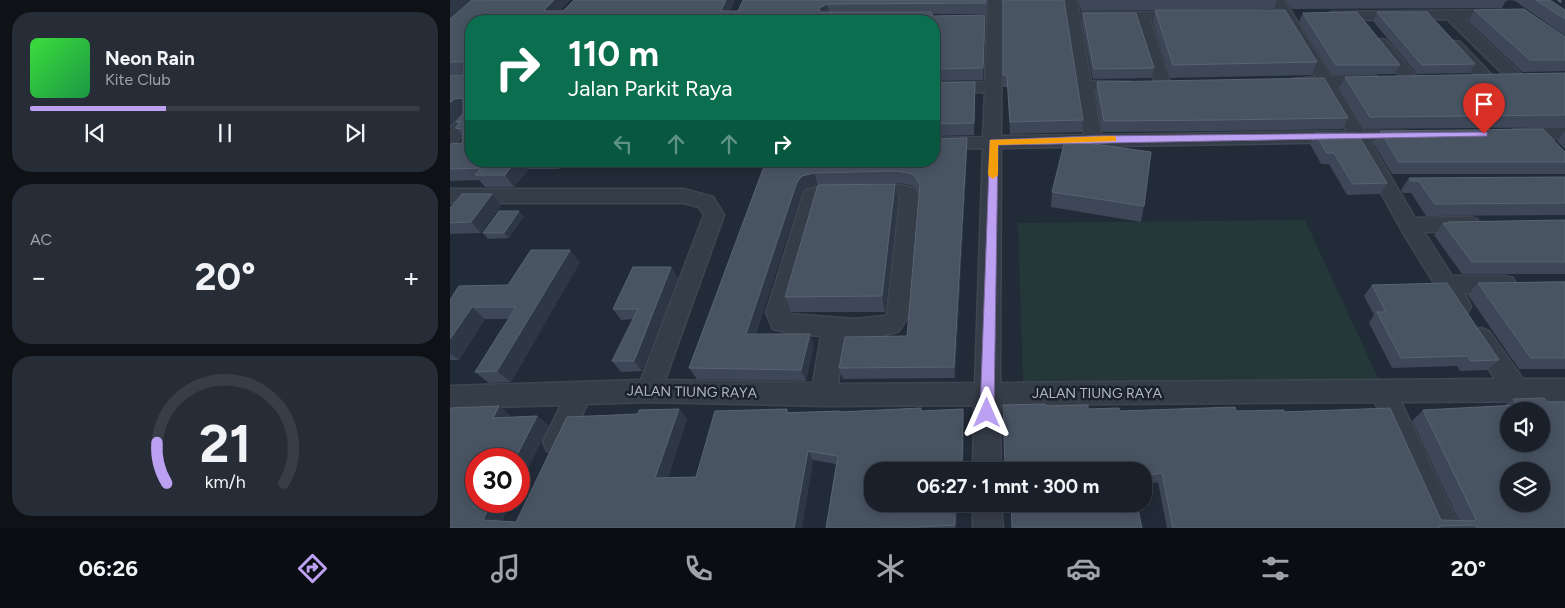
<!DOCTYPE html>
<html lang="id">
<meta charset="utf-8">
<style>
:root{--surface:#1a202a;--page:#272d36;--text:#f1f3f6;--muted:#9fa3a8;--line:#383e47;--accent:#bca0f2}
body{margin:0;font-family:Figtree,sans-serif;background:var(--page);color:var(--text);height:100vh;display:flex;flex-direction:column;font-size:19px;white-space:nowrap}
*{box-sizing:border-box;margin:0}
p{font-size:16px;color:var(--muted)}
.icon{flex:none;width:28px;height:28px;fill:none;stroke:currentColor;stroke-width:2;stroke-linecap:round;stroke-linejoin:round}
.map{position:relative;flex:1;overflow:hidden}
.panel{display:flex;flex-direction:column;gap:12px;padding:12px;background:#0e1217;width:450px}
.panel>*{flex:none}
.banner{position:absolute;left:15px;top:15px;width:475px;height:152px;border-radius:20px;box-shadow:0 2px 12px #0003,0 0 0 1px var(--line);background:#0b6e4f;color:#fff;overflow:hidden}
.controls{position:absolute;left:1050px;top:402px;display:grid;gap:10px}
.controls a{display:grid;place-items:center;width:50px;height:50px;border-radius:50%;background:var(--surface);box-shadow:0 2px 12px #0003,0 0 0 1px var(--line);font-size:25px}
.speed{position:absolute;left:15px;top:448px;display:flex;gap:10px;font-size:25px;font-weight:700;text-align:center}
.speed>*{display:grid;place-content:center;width:65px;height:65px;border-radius:50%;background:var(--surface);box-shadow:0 2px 12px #0003,0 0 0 1px var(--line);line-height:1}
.speed .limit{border:8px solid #d22;background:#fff;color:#111}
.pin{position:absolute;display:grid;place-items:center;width:42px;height:42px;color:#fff;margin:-51px -21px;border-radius:50% 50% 50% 0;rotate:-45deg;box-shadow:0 0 5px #0007}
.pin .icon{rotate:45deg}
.me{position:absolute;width:55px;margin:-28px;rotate:0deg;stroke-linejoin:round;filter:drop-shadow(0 0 4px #0008)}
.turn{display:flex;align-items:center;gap:18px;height:105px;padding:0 20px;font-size:22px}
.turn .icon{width:65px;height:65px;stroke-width:2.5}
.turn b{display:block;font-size:35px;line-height:42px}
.lanes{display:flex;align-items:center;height:48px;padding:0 20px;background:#0003;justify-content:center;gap:25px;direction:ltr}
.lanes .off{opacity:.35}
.big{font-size:38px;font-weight:700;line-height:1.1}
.panel .tile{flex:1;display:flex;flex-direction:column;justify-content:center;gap:8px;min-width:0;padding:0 18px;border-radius:20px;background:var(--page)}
.panel .dial{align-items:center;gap:0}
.dial svg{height:130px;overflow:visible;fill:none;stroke:var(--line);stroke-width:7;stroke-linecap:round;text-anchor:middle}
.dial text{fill:var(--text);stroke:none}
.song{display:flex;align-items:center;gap:15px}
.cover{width:60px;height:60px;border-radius:8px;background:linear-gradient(135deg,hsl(120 70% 55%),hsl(140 70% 35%))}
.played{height:5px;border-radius:2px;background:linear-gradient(90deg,var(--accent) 35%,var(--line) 35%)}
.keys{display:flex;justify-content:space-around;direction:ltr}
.heat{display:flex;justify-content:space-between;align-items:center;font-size:28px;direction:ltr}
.trip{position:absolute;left:414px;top:462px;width:288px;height:50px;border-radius:20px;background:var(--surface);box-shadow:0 2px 12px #0003,0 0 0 1px var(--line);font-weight:700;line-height:50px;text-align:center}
.tabs{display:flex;height:80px;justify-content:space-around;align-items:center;background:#0a0d11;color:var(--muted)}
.tabs .icon{width:35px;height:35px}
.tabs .on{color:var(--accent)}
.tabs b{font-size:22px;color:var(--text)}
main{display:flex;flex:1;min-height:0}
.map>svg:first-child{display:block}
</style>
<main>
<section class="panel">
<div class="tile">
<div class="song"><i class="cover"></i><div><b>Neon Rain</b><p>Kite Club</p></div></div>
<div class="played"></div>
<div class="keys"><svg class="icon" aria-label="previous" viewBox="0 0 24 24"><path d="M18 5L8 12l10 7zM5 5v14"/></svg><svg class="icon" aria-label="pause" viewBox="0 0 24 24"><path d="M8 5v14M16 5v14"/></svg><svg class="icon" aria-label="next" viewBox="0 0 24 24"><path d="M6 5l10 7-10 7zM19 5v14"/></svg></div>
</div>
<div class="tile"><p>AC</p>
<div class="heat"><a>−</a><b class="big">20°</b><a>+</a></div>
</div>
<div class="tile dial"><svg viewBox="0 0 100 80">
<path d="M14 69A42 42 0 1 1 86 69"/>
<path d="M14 69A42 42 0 0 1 8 44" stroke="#bca0f2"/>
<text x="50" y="56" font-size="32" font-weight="700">21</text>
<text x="50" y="72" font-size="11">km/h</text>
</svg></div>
</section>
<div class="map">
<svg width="1115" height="528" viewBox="0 0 1115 528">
<rect width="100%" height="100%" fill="#222b38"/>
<path fill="#243739" d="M 855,220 L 929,380 L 573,383 L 568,223 Z"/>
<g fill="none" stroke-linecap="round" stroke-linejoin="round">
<g stroke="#3f4652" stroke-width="3">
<path id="minor" d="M 538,0 L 552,0 L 551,136 L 634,135 L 613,0 L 627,0 L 629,13 L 733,12 L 740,16 L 733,20 L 700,20 L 721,85 L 719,88 L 707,88 L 705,85 L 686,21 L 630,21 L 641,81 L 681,82 L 683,85 L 681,88 L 643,91 L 651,135 L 897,131 L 871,86 L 842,85 L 840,82 L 842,79 L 866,77 L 820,0 L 834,0 L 881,76 L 922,75 L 928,77 L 930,80 L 928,83 L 922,85 L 887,86 L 914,131 L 955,131 L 961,132 L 964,136 L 961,140 L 920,142 L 965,218 L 1020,217 L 1027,219 L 1030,224 L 1027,229 L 1020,231 L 974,232 L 1002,276 L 1055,276 L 1063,278 L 1066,284 L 1063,290 L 1055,292 L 1014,293 L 1021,306 L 1018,312 L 1010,315 L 1002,312 L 955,236 L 903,142 L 551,148 L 550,383 L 1045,379 L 1019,338 L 1023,331 L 1031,328 L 1039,331 L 1073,379 L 1115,379 L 1115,401 L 951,402 L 1010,528 L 980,528 L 925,402 L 550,405 L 551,471 L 523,471 L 524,405 L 376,406 L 199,402 L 137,404 L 115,451 L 106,455 L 97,451 L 93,442 L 111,405 L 0,408 L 0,386 L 191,380 L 254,215 L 249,207 L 234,203 L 0,203 L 0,189 L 234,189 L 263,197 L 274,215 L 215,380 L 363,383 L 371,336 L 340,333 L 323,329 L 316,313 L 353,195 L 356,190 L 368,187 L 449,185 L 464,188 L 470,196 L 459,315 L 449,331 L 433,336 L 394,338 L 388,384 L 525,383 L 533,148 L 484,149 L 484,138 L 533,137 L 535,92 L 484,93 L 484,83 L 535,82 ZM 450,198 L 437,314 L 435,316 L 405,319 L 339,314 L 371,199 Z
M 1051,10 L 1056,11 L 1058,14 L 1056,17 L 1013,19 L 1072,75 L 1074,78 L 1072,81 L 1060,81 L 997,19 L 881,20 L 874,16 L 881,12 Z
M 931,39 L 936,40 L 966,76 L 968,79 L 966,82 L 954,82 L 924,43 L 926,40 Z
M 1005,41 L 1010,42 L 1043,76 L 1045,79 L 1043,82 L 1031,82 L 1000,48 L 998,45 L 1000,42 Z
M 21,111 L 21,126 L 6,142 L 0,143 L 0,128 L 15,112 Z
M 1115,128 L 1115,138 L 1068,139 L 1062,138 L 1059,134 L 1062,130 L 1068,129 Z
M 523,504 L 551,504 L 553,528 L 523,528 Z"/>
</g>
<use href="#minor" fill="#353d48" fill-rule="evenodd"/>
<path stroke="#57616f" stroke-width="2.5" stroke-dasharray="4 4" stroke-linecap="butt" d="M 1108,0 L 1115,4"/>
</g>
<path fill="#3d4757" d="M 0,0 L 120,0 L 110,11 L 285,0 L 280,11 L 288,11 L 293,0 L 537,0 L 536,14 L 482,14 L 483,16 L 535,26 L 533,80 L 484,81 L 484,21 L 21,21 L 21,161 L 114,161 L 109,169 L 79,169 L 64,187 L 35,187 L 29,180 L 0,181 L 0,144 L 12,143 L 13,137 L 5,128 L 8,125 L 6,122 L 13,114 L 13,111 L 0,125 L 0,75 L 14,75 L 14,74 L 0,74 L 0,19 L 17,5 Z
M 553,0 L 633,120 L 632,132 L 560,134 L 557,87 L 553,87 Z
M 628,0 L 827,0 L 824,9 L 631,11 Z
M 835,0 L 1100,0 L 1115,10 L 1115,36 L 1065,1 L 1059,0 L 1055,2 L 1052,8 L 842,9 Z
M 705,10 L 867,62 L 862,75 L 720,78 L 703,23 Z
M 1024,10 L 1115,37 L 1115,71 L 1072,72 L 1018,21 Z
M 927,12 L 1025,64 L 1020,73 L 967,74 L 923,21 Z
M 633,13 L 704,68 L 701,78 L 643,79 L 632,23 Z
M 853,13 L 950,65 L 945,74 L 882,75 L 849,22 Z
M 1115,73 L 1115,127 L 914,129 L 889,89 L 895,77 Z
M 647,82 L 898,118 L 893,129 L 768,131 L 652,132 L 645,93 Z
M 484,83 L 525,94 L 524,135 L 484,136 Z
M 930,131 L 1115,152 L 1115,174 L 942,174 L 923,143 Z
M 1115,131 L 1115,149 L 1107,141 Z
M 865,133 L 937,183 L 930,194 L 897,195 L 879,164 L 871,164 L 860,144 Z
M 517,150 L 505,378 L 393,379 L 389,368 L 457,336 L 469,193 L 464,186 L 449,183 L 390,185 L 448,200 L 435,312 L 341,312 L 335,297 L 367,185 L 356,188 L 351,194 L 306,334 L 364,345 L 356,381 L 247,379 L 239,368 L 316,161 Z
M 1115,177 L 1115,215 L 976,216 L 961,193 L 953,193 L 951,190 L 959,178 Z
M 602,192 L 694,206 L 691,222 L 601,207 Z
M 51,205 L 31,233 L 0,234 L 0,208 Z
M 74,216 L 59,238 L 38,239 L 33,233 Z
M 1115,220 L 1115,274 L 1012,274 L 984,235 L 993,223 L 996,223 L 998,222 Z
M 130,262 L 61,382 L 39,383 L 25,372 L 58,319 L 35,319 L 9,360 L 0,360 L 0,300 L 58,285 Z
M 221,267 L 228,278 L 192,371 L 171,372 L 162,361 L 183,319 L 171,320 L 163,309 Z
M 1115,281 L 1115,369 L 1069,369 L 1018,295 L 1028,283 Z
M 922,285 L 1049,360 L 1037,370 L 1010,371 L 1007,366 L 942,368 L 919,323 L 924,315 L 914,296 Z
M 1094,398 L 1115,528 L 717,528 L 708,482 L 692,485 L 692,471 L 596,406 L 670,411 L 834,412 L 991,520 L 1009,521 L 962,421 L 973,410 L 1054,406 L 1063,399 Z
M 49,406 L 61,417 L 87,416 L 99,426 L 69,486 L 69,459 L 26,459 L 26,501 L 61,501 L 52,521 L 66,522 L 117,417 L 188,414 L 189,410 L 229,409 L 237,419 L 218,478 L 246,477 L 265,411 L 337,409 L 339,412 L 390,411 L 391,412 L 471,408 L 471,411 L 513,409 L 514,419 L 513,471 L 422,471 L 422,504 L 507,504 L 506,528 L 376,528 L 386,464 L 363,460 L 352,528 L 0,528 L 0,408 Z"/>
<path fill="#2d3746" d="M 1,0 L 23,0 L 0,19 L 0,1 Z
M 104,0 L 120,0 L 102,20 L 95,11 L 95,9 Z
M 276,0 L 285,0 L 275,21 L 271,11 Z
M 377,4 L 380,15 L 372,19 L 369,8 Z
M 535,15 L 535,26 L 533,80 L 533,68 Z
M 13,98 L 14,111 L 0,125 L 0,103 L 4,99 Z
M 517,138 L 517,150 L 505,378 L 504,367 Z
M 66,161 L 73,161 L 79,169 L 64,187 L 55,175 Z
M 104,161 L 114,161 L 109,169 Z
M 364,173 L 368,185 L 356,188 L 351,194 L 302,345 L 296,334 L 347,182 L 352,176 Z
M 445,184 L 448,200 L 435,312 L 432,296 Z
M 42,194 L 51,205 L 31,233 L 21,222 Z
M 69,211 L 74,216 L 59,238 L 54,233 Z
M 120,250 L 130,262 L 61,382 L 47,371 Z
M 221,267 L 228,278 L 192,371 L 184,361 Z
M 22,307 L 35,319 L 9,360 L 0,353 L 0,339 Z
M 360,334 L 364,345 L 356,381 L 351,370 Z
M 49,406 L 62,417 L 43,418 Z
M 229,409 L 237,419 L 215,487 L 205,478 Z
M 513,409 L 514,419 L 513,471 L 512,467 Z
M 87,416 L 99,426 L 69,486 L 69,459 L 65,459 Z
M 358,451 L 363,460 L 352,528 L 344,528 Z
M 42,501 L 61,501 L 48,528 L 33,520 Z
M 505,504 L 507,504 L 506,528 L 505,528 Z"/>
<path fill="#495463" stroke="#596372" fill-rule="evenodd" d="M 22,0 L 104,0 L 95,9 L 95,11 L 113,11 L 124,0 L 276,0 L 271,11 L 288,11 L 293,0 L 536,0 L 536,3 L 377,4 L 369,8 L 370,12 L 481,12 L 483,16 L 535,15 L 533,68 L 484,69 L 484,21 L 21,21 L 21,161 L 66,161 L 55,175 L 25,175 L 31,168 L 0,169 L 0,144 L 12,143 L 13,129 L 5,128 L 11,121 L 6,122 L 13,114 L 13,98 L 4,99 L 0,103 L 0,75 L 14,75 L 14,62 L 0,62 L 0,19 Z
M 553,0 L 614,0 L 633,120 L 560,122 L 557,75 L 553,75 Z
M 1086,0 L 1100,0 L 1115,10 L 1115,19 Z
M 1074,9 L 1115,37 L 1115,60 L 1080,60 L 1024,10 Z
M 705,10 L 835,10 L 867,62 L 723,65 Z
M 907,12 L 950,65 L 886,65 L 853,13 Z
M 927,12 L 977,12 L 1025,64 L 972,65 Z
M 633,13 L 686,13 L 704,68 L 644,69 Z
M 1115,73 L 1115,115 L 920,117 L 895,77 Z
M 874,78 L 898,118 L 771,120 L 654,121 L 647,82 Z
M 525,82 L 524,123 L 484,124 L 484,83 Z
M 1093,129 L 1115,152 L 1115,162 L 949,162 L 930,131 Z
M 865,133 L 907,133 L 937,183 L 903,184 L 884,153 L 877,153 Z
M 517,138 L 504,367 L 389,368 L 395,337 L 457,336 L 470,184 L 463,174 L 447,171 L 364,173 L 352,176 L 347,182 L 296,334 L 360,334 L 351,370 L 239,368 L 316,161 L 484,161 L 484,139 Z
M 615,140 L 701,152 L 694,206 L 602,192 Z
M 1115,177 L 1115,203 L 985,204 L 969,181 L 961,181 L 959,178 Z
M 445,184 L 432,296 L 335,297 L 368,185 Z
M 12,194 L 42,194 L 21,222 L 0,223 L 0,208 Z
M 49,211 L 69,211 L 54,233 L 33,233 Z
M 1115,220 L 1115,262 L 1022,262 L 993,223 L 999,223 L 998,222 Z
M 81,250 L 120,250 L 47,371 L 25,372 L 66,307 L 22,307 L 0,339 L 0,300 L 9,286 L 58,285 Z
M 183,267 L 221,267 L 184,361 L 162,361 L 188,309 L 163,309 Z
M 1115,282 L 1115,358 L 1081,358 L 1028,283 Z
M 997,283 L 1049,360 L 1021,361 L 1017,356 L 951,358 L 927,312 L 936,312 L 922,285 Z
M 1094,398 L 1097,402 L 1115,402 L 1115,528 L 1027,528 L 1025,525 L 989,526 L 990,528 L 723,528 L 712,473 L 692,476 L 692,471 L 555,471 L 553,405 L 595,404 L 596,406 L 638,405 L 638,409 L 669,408 L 670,411 L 785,407 L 786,411 L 834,410 L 834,412 L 940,408 L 991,520 L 1024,521 L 1026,519 L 973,410 L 1067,405 L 1063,399 ZM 1059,411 L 1091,411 L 1091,444 L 1059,444 ZM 1059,471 L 1091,471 L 1091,504 L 1059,504 Z
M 49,406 L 43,418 L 87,416 L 65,459 L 26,459 L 26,501 L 42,501 L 33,520 L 66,522 L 117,417 L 188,414 L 189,410 L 229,409 L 205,478 L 246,477 L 265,411 L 337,409 L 336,413 L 390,411 L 390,412 L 471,408 L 471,411 L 513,409 L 512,467 L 506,468 L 506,471 L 422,471 L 422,504 L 505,504 L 505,525 L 452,528 L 376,528 L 388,456 L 358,451 L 344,528 L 0,528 L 0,408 Z
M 561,504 L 687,504 L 692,528 L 562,528 Z"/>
<path fill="#bca0f2" stroke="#7a689d" d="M 1034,132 L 1037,132 L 1037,136 L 548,145 L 544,413 L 542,418 L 537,420 L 532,418 L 530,413 L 540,140 L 643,136 Z"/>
<path fill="#f59e0b" d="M 663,136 L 666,137 L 666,141 L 548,145 L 548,175 L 543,179 L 538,175 L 540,140 Z"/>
<g text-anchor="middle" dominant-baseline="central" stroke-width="5" stroke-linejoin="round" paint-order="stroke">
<g font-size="14" fill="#b0b8c5" stroke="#1b222d">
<text transform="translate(242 392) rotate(1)">JALAN TIUNG RAYA</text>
<text x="647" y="393">JALAN TIUNG RAYA</text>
</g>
</g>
</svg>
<div class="controls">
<a><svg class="icon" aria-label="sound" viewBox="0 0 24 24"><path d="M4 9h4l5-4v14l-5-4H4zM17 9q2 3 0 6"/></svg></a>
<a><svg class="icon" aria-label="layers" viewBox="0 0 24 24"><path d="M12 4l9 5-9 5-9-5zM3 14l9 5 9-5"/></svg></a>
</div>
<div class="speed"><div class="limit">30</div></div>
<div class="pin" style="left:1034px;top:134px;background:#d93025"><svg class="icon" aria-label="arrive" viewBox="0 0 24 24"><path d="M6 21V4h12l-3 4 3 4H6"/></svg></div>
<svg class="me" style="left:537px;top:413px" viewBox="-20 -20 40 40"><path d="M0-17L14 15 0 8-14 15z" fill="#bca0f2" stroke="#fff" stroke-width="4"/></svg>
<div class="trip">06:27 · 1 mnt · 300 m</div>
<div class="banner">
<div class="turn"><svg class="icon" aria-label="right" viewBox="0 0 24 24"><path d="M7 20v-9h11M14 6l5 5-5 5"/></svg><div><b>110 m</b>Jalan Parkit Raya</div></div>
<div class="lanes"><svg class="icon off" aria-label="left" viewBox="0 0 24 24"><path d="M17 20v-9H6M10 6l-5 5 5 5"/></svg><svg class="icon off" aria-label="ahead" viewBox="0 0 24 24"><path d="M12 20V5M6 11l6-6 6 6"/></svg><svg class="icon off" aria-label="ahead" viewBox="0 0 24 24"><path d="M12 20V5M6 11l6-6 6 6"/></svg><svg class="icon" aria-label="right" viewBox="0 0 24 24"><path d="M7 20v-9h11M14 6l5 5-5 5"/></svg></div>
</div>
</div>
</main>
<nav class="tabs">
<b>06:26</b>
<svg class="icon on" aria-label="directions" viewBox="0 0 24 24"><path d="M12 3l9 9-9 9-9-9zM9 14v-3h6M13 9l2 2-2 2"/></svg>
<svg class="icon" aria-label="music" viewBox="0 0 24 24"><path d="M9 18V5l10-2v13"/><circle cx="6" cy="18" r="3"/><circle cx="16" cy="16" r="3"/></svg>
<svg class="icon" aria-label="phone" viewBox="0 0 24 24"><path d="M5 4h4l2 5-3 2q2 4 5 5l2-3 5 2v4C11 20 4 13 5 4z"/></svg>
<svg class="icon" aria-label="climate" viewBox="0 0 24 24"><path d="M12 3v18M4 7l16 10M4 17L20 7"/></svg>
<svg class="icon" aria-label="car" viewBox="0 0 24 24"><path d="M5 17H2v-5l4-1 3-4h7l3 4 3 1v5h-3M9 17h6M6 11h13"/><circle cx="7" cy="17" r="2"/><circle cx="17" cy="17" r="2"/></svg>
<svg class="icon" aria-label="filters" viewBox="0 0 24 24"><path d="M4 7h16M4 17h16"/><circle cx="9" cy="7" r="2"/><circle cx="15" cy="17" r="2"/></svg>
<b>20°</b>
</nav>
